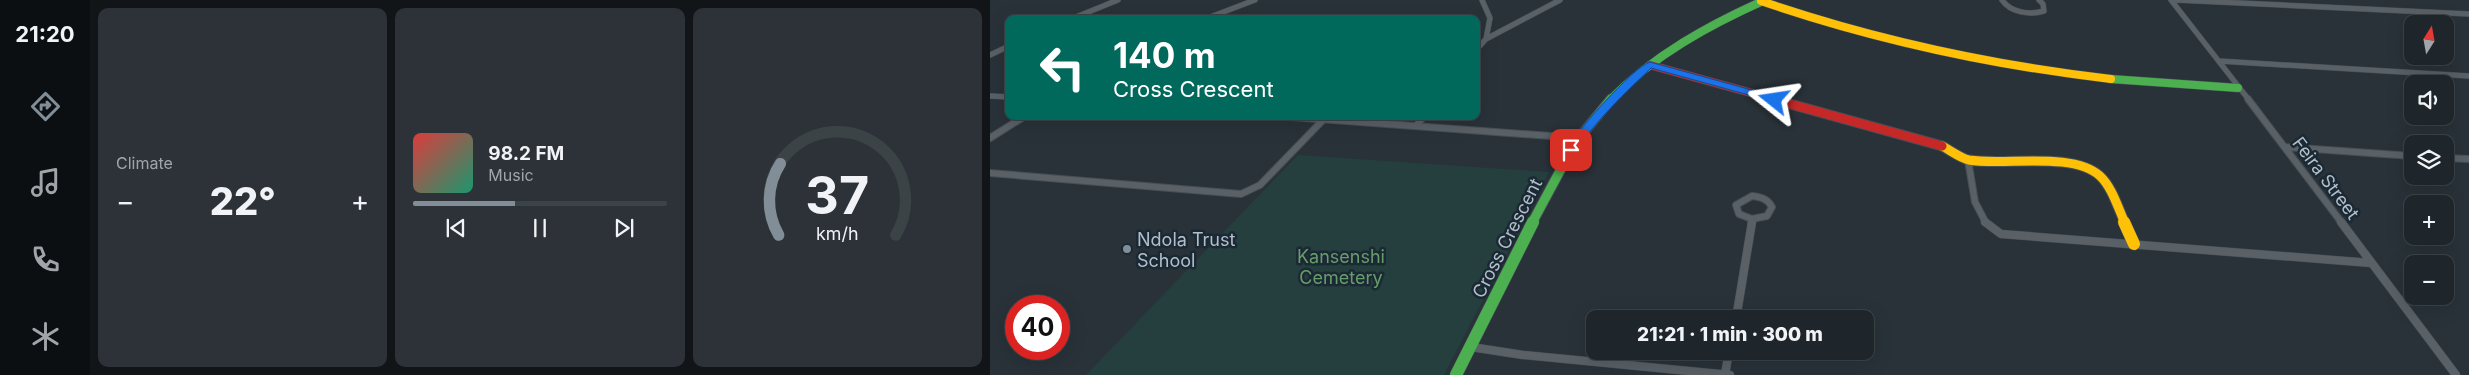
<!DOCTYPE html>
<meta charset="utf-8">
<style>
:root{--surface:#1f262b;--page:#2c3237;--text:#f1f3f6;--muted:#a1a5a9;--line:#3c4347;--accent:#828e97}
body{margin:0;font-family:Inter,sans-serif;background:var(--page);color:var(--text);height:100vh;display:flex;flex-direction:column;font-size:19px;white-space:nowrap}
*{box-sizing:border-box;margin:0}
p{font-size:16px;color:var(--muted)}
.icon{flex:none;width:28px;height:28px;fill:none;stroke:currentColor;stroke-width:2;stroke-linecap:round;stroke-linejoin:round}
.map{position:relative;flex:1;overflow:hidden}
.drawer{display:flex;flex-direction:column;gap:8px;padding:8px;background:#111518;width:900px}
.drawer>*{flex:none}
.banner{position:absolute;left:15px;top:15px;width:475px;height:105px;border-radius:10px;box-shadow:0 5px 20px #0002,0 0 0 1px var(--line);background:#00695c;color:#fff;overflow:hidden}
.needle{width:32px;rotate:11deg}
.tools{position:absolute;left:1414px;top:15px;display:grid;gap:10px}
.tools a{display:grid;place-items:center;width:50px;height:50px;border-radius:10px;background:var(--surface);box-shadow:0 5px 20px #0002,0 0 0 1px var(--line);font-size:25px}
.speed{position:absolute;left:15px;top:295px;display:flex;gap:10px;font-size:25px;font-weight:700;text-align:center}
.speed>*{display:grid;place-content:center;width:65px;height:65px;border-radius:50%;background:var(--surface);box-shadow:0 5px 20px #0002,0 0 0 1px var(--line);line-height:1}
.speed .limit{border:8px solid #d22;background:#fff;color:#111}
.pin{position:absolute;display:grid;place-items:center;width:42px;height:42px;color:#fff;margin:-21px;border-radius:10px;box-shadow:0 2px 8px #0006}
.me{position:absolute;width:55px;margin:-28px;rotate:285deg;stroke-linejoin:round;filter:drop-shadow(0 0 4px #0008)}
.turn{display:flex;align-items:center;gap:18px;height:105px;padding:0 25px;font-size:22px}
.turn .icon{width:65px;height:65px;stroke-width:2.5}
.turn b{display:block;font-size:35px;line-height:42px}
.big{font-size:38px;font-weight:800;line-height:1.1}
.drawer .tile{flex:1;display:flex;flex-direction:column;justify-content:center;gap:8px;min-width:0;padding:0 18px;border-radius:10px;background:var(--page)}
.drawer .dial{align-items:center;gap:0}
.dial svg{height:130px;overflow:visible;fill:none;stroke:var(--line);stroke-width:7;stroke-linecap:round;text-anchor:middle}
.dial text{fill:var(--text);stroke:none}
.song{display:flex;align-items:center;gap:15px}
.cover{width:60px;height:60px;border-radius:8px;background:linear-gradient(135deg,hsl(0 70% 55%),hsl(160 70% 35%))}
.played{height:5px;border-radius:2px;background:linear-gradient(90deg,var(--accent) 40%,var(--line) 40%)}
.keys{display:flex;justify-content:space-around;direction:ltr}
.heat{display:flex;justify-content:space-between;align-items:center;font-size:28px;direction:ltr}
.drawer .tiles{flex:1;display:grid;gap:8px;grid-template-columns:repeat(3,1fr)}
.trip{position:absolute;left:596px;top:310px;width:288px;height:50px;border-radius:10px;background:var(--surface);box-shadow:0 5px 20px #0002,0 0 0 1px var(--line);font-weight:800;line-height:50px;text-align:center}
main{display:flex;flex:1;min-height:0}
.tabs{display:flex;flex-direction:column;width:90px;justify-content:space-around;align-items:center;background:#0c0f11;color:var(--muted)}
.tabs .icon{width:35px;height:35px}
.tabs .active{color:var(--accent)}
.tabs b{font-size:22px;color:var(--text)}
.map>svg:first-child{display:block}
</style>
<main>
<nav class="tabs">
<b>21:20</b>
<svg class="icon active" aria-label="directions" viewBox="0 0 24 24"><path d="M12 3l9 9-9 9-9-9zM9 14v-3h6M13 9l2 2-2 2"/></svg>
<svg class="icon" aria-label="music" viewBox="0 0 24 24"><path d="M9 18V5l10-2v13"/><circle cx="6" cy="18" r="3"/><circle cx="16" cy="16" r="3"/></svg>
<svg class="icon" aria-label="phone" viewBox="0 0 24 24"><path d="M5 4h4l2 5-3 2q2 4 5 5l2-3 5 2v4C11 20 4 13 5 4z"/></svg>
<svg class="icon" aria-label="climate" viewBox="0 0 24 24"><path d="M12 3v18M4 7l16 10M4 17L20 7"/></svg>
</nav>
<section class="drawer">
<div class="tiles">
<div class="tile"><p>Climate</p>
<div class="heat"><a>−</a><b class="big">22°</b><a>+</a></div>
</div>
<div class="tile">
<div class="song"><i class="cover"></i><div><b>98.2 FM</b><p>Music</p></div></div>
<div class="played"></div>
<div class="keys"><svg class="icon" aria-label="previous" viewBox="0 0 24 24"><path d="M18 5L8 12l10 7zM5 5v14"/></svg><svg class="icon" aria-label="pause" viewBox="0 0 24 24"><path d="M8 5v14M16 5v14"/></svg><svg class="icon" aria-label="next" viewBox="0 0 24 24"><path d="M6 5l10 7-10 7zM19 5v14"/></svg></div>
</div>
<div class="tile dial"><svg viewBox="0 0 100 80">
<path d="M14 69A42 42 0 1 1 86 69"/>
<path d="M14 69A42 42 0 0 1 15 25" stroke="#828e97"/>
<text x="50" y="56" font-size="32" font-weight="700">37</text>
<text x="50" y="72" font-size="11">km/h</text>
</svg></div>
</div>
</section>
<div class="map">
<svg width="1479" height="375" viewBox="0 0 1479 375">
<rect width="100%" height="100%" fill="#293239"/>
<path fill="#253f3f" d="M 308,155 L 559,172 L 454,375 L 96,375 Z"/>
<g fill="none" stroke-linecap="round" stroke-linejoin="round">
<g stroke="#464f55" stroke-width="6">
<path id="street-far2" d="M 492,0 L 500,18 L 496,39
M 1012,0 C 1021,13 1040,15 1054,11 L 1053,4 L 1049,0
M 1181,0 L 1259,100
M 1186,0 L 1479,14
M 81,19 L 128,0
M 215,19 L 265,0
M 486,50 L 496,39 L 570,0
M 0,55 L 19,46
M 1229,61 L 1479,76
M 0,96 L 19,97"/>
</g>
<g stroke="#464f55" stroke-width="8">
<path id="street-far1" d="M 1258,99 L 1352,223
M 288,116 L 588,138
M 426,126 L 434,116
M 0,138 L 35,116
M 1295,147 L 1422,156
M 1455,158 L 1479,159
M 978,160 L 985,202 L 996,223
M 0,173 L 251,194 L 270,185 L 333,120
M 762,196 C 771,197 778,199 782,207 L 777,216 L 762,219 L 749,214 L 746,205 Z
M 761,223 L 762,219"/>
</g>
<g stroke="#464f55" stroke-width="9">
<path id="street" d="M 995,222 L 1011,234 L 1381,263
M 1351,222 L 1466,375
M 746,319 L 762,222
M 481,347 L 533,355 L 740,375
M 735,375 L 739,351"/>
</g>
<g stroke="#464f55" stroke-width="9">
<path id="fast-far2" d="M 1121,79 L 1248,88
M 620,100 C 664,55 719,25 775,0"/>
</g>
<g stroke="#464f55" stroke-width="11">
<path id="fast-far1" d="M 542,223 L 585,143 L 621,99"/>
</g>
<g stroke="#464f55" stroke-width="13">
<path id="fast" d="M 466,375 L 543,222"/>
</g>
<g stroke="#464f55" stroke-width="9">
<path id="slow-far2" d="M 771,1 C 885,40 1001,65 1121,79"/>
</g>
<g stroke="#464f55" stroke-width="11">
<path id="slow-far1" d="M 952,146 C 960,150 970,158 979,160 C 1013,166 1083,151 1110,176 C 1122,187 1128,208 1135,223"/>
</g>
<g stroke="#464f55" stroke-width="13">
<path id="slow" d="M 1134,222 L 1144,244"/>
</g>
<g stroke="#464f55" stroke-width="9">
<path id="jam-far1" d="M 660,65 L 787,100"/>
</g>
<g stroke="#464f55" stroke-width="11">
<path id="jam" d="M 782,99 L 952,146"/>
</g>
<use href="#street-far2" stroke="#596066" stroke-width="5"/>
<use href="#street-far1" stroke="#596066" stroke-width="6"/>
<use href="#street" stroke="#596066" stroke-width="8"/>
<use href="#fast-far2" stroke="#4caf50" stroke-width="8"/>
<use href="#fast-far1" stroke="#4caf50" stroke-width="9"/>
<use href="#fast" stroke="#4caf50" stroke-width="12"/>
<use href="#slow-far2" stroke="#ffc107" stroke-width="8"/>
<use href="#slow-far1" stroke="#ffc107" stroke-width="9"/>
<use href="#slow" stroke="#ffc107" stroke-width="12"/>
<use href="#jam-far1" stroke="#c62828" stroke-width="8"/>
<use href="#jam" stroke="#c62828" stroke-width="9"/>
</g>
<path fill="#1a73e8" stroke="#114b97" d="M 660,62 L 787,97 L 788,100 L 784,102 L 661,68 C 634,94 606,120 585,152 L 578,152 L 576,150 C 586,132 642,68 660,62 Z"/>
<circle fill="#828e97" stroke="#1b2934" stroke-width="2" cx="137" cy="249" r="5"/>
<g text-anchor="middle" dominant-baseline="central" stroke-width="5" stroke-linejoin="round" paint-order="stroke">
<g font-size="18" fill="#b2bfca" stroke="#1b2934">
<text transform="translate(1336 178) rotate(53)">Feira Street</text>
<text transform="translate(517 238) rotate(-63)">Cross Crescent</text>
</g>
<g font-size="18" fill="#b2bfca" stroke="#1b2934" text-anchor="start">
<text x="147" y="239">Ndola Trust<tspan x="147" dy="21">School</tspan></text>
</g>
<g font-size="18" fill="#679d6b" stroke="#1b2934">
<text x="351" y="256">Kansenshi<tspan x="351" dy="21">Cemetery</tspan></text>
</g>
</g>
</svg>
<div class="tools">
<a><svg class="needle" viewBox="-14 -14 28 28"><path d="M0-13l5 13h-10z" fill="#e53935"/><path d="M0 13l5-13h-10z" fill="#a1a5a9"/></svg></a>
<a><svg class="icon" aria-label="sound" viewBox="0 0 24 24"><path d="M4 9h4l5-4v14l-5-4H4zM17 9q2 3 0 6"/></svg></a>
<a><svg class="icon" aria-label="layers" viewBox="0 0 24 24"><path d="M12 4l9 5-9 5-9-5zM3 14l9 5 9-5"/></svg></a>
<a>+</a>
<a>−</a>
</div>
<div class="speed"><div class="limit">40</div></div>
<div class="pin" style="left:581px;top:150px;background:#d93025"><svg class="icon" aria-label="arrive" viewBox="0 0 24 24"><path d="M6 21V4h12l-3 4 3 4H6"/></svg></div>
<svg class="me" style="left:784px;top:100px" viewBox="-20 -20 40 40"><path d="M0-17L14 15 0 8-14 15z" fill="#1a73e8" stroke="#fff" stroke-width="4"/></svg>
<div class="trip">21:21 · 1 min · 300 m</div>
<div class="banner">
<div class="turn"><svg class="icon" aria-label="left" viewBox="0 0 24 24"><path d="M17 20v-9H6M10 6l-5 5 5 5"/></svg><div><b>140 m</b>Cross Crescent</div></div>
</div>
</div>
</main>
